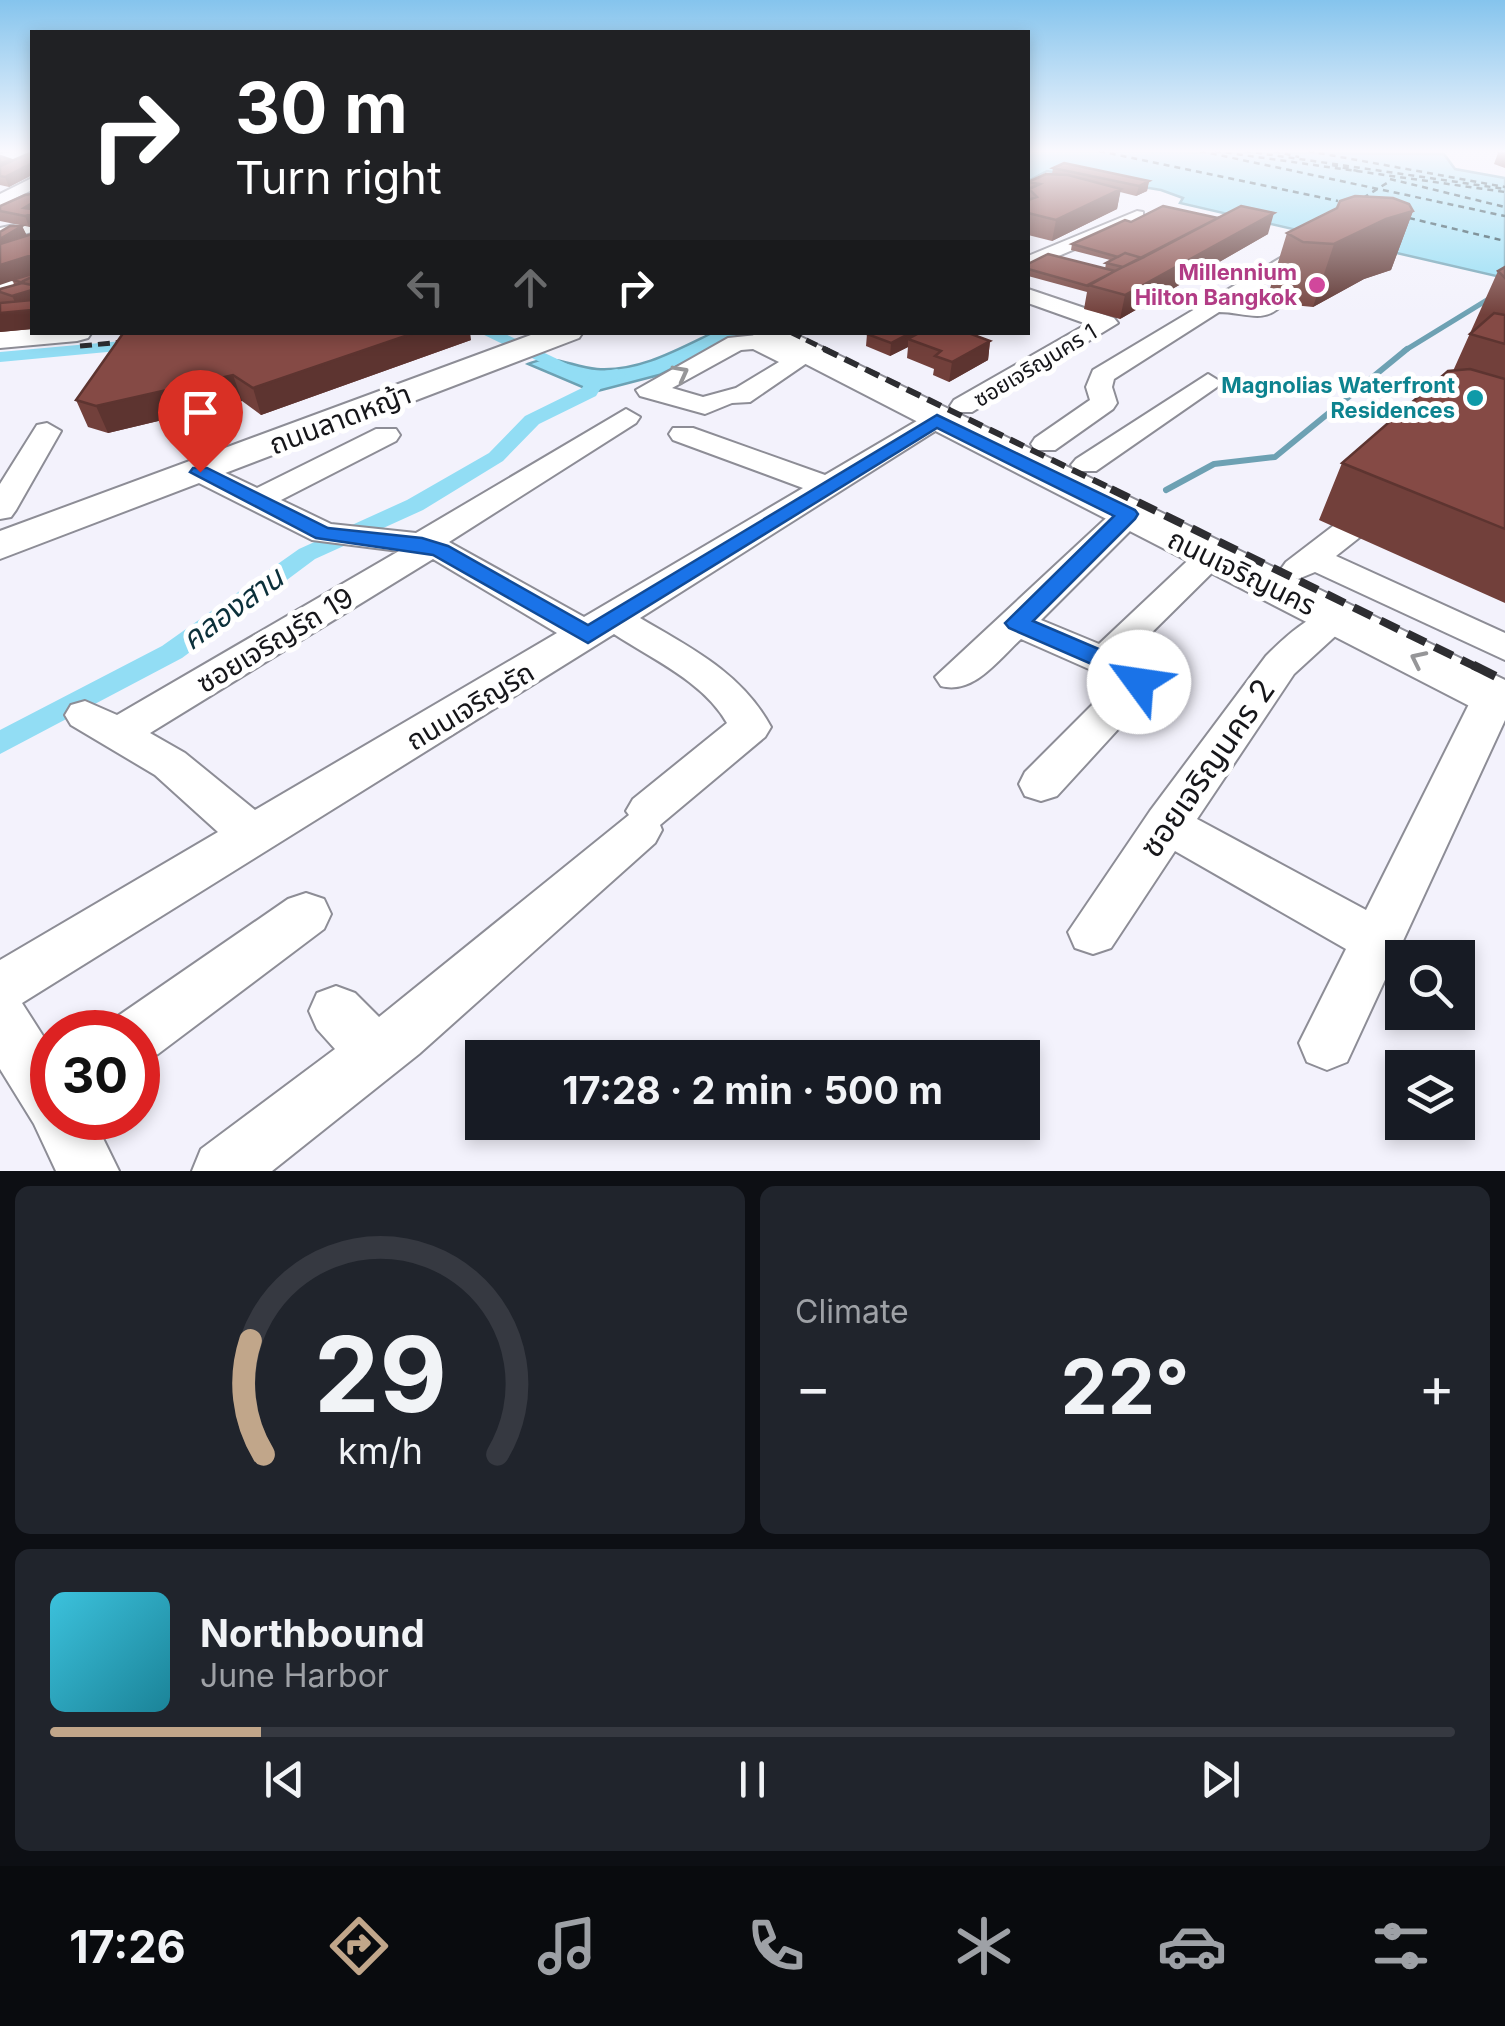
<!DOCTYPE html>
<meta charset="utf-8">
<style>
:root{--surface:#171b24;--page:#20242c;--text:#f1f3f6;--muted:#9ea1a6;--line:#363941;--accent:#c1a68a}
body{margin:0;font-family:Inter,"Noto Sans Thai",sans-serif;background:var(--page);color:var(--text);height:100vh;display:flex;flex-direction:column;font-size:38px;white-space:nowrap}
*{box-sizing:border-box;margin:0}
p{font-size:32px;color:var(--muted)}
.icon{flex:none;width:55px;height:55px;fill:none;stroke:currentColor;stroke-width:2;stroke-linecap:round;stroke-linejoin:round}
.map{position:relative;height:1171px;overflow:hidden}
.sheet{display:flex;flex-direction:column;gap:15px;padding:15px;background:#0d0f14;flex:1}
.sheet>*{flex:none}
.top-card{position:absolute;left:30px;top:30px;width:1000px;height:305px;border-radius:0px;box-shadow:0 5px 15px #0003;background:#202124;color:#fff;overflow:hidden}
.buttons{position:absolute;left:1385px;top:940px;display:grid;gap:20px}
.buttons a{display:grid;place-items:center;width:90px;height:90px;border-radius:0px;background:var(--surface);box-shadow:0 5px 15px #0003;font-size:50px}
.speed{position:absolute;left:30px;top:1010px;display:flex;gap:20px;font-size:50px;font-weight:700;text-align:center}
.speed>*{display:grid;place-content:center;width:130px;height:130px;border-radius:50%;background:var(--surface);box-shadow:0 5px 15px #0003;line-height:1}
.speed .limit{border:15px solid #d22;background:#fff;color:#111}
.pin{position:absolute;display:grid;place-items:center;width:85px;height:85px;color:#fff;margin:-102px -42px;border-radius:50% 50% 50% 0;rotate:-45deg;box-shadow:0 0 10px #0007}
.pin .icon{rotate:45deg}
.me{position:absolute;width:110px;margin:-55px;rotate:301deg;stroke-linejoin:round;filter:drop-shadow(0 0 8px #0008)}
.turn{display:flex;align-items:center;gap:35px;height:210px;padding:0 40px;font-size:45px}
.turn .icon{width:130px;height:130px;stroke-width:2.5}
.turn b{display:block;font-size:70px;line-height:85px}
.lanes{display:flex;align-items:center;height:95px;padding:0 40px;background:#0003;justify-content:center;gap:50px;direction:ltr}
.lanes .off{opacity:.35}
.big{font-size:75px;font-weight:700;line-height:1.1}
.sheet .card{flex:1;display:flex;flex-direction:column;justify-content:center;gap:15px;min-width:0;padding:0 35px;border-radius:15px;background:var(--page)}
.sheet .dial{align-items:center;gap:0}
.dial svg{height:260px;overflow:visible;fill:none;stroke:var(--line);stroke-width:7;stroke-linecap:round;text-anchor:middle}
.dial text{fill:var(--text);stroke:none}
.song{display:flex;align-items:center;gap:30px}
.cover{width:120px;height:120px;border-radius:15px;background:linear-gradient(135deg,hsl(190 70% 55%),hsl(190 70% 35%))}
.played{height:10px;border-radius:5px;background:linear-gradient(90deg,var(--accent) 15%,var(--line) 15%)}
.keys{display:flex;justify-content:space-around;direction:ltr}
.heat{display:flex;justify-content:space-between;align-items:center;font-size:55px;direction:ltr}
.sheet .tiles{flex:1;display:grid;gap:15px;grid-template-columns:1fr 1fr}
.card:last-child{grid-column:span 2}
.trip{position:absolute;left:465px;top:1040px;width:575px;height:100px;border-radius:0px;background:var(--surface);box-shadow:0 5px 15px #0003;font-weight:700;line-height:100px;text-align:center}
.tab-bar{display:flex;height:160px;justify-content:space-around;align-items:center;background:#090b0e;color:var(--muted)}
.tab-bar .icon{width:70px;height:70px}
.tab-bar .current{color:var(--accent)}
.tab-bar b{font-size:45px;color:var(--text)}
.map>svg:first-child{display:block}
</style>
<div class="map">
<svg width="1505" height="1171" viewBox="0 0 1505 1171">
<rect width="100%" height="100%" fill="#f3f2fc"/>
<path fill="#92ddf4" stroke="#6da1b3" stroke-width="2.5" d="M 1028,151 L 1444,154 L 1455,169 L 1505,178 L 1505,278 L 1180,203 L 1183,198 L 1161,190 L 1047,171 L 1028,181 Z
M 712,333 L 743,333 L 659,375 L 594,392 L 528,364 C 554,352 570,367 597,369 C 638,372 677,350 712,333 Z"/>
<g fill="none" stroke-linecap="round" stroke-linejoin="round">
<path stroke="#6da1b3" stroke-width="5" d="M 1404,351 L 1505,289"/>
<path stroke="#6da1b3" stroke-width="6" d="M 1166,490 L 1214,464 L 1275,457 L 1407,349"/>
<path fill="#92ddf4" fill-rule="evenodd" d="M 478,332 L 501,332 L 582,371 L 579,375 L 567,375 Z
M 144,339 L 153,344 L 150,348 L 0,362 L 0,352 Z
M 617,369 L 626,374 L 623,378 L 605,381 L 596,396 L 539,424 L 503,461 L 423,510 L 315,559 L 182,658 L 0,754 L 0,730 L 162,646 L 299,549 L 407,500 L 489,453 L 525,416 L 582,388 L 592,373 Z"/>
<path stroke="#0b303a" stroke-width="2.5" stroke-dasharray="6 5" stroke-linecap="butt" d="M 1099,151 L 1338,201
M 1200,151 L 1505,216
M 1215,151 L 1505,192
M 1245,151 L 1505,189
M 1274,151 L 1299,157
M 1308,151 L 1505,187
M 1332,165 L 1358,171
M 1390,179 L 1505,207
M 1363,198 L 1390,181
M 1409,218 L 1505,241"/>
<g stroke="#8d8d96" stroke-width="4">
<path id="minor" d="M 15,151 L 32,151 L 32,156 L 0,164 L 0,154 Z
M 32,178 L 32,190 L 0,206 L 0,194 Z
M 1137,211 L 1143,212 L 1143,220 L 1028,269 L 1028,256 Z
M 32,221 L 32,232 L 0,240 L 0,228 Z
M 1282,257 L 1292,263 L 1289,267 L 1251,291 L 1280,299 L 1283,304 C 1264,325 1244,312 1219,312 L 1114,379 L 1112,387 L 1117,403 L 1113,409 L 1055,450 L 1035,450 L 1031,444 L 1035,438 L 1090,400 L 1086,387 L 1093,370 Z
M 32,271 L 32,284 L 0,293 L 0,280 Z
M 1028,289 L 1114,318 L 1118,323 L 972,412 L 954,412 L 950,406 L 954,400 L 1087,324 L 1028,303 Z
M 757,335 L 796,351 L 808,347 L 820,354 L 750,402 L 732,403 L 705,414 L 640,396 L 636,390 L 728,338 ZM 753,349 L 779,362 L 736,388 L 703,397 L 672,388 L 741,350 Z
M 1208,374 L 1221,382 L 1217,387 L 1096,471 L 1076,471 L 1071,465 L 1076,459 Z
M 626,409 L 640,417 L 636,423 L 449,542 L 584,617 L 803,488 L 673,440 L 669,434 L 673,428 L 693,428 L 825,475 L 927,415 L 937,413 L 951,421 L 640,618 C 691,648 742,673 771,727 L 765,737 L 660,825 L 662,830 L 655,843 L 419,1054 L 272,1171 L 192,1171 L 201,1149 L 335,1049 L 317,1029 L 309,1011 L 317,993 L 336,986 L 355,993 L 379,1017 L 629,815 L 626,811 L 633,799 L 727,723 C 704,682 652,659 614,634 L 22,1003 L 52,1050 L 52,1118 L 93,1118 L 119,1171 L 56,1171 L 34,1124 L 0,1069 L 0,960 L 218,832 L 155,775 L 71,725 L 65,715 L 71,705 L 85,701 L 117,715 L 399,551 L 312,540 L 189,478 L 185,472 L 189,466 L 211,466 L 257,488 L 376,429 L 396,429 L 400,435 L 396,441 L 281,500 L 331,524 L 416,533 ZM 433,559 L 557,633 L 255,810 L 185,753 L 150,733 Z
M 47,423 L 61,431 L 16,510 L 11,517 L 0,519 L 0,484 L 37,425 Z
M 1382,495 L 1393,497 L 1398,504 L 1393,511 L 1336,556 L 1505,633 L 1505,660 L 1315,572 L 1298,579 L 1286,576 L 1281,569 L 1286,562 L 1371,497 Z
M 1128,505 L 1139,508 L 1144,515 L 1139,522 L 1041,620 L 1099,644 L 1200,549 L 1224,549 L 1229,556 L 1128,656 L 1153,667 L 1159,682 L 1153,691 L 1057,796 L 1041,801 L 1025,796 L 1019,784 L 1025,772 L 1116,681 L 1021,639 C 999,659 974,695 941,686 L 935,677 L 1117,508 Z
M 1336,608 L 1349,611 L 1354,619 L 1294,674 L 1197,819 L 1366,910 L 1478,686 L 1492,682 L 1505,686 L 1505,720 L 1347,1062 L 1327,1070 L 1307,1062 L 1299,1043 L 1346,949 L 1175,851 L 1111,948 L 1093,954 L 1075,948 L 1068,932 L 1150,811 L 1266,656 C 1286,636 1309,615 1336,608 Z
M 306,893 L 324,899 L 331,914 L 324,929 L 158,1054 L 138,1061 L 138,1032 L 111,1032 L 118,1016 L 288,899 Z"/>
</g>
<g stroke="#8d8d96" stroke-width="4">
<path id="major" d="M 32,327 L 32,332 L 92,332 L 88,338 L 77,341 L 0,348 L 0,330 Z
M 539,332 L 583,332 L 579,338 L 0,559 L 0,531 Z
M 751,332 L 791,332 L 1505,680 L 1505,720 L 1487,715 L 755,338 Z"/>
</g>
<use href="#minor" fill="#fff" fill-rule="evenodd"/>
<use href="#major" fill="#fff" fill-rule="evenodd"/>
<path stroke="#2d2d31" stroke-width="5" stroke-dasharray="12 6" stroke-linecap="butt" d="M 790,332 L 829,351
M 80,346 L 146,340"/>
<path stroke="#2d2d31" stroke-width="6" stroke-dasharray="15 8" stroke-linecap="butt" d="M 824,349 L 1116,491"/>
<path stroke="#2d2d31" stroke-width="8" stroke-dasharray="20 10" stroke-linecap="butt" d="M 1111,489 L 1478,668"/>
<path stroke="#2d2d31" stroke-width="9" stroke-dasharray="25 12" stroke-linecap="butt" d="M 1473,665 L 1505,681"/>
</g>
<path fill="#72403b" d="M 1495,151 L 1505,151 L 1505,168 L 1494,164 L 1498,153 Z
M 32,152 L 32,175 L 9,187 L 0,185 L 0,156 L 12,161 Z
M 1053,168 L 1149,181 L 1147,191 L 1136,196 L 1120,192 L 1117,209 L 1052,241 L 1028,235 L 1028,182 L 1052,174 Z
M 32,194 L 32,232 L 30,227 L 0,221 L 0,206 Z
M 1413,211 L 1391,270 L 1364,279 L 1313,307 L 1283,304 L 1268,295 L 1287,233 Z
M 1131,222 L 1268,234 L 1120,319 L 1084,309 L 1087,292 L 1028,276 L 1028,264 L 1105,269 L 1106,263 L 1110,260 L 1071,250 L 1072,244 Z
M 22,226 L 27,236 L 32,234 L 32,329 L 0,332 L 0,289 L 14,285 L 13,281 Z
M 1505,267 L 1505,603 L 1319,520 L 1342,463 L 1453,371 L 1498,271 Z
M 124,332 L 471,340 L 261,415 L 242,401 L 108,433 L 88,427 L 76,400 Z
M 867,334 L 916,335 L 990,341 L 988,360 L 949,382 L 933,375 L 934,369 L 907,358 L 908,347 L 890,356 L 866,346 Z"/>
<path fill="#5d3430" d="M 32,163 L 32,175 L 9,187 L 5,177 Z
M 1149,181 L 1147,191 L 1136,196 L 1139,186 Z
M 1121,189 L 1117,209 L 1052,241 L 1056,220 Z
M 32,203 L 32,226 L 29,227 L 25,216 L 24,208 Z
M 1413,211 L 1391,270 L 1364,279 L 1313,307 L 1334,244 L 1386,219 Z
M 1274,213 L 1268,234 L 1120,319 L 1125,295 Z
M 22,226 L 27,236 L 0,253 L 0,239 Z
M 32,255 L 32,274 L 0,285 L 0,265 Z
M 32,290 L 32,304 L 18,308 L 12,296 Z
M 32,310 L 32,329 L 0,332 L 0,313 Z
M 417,332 L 470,332 L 471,340 L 261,415 L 253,388 Z
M 912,332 L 916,332 L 915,342 L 908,339 L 908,347 L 890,356 L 891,343 Z
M 990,341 L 988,360 L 949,382 L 952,362 Z
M 233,375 L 242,401 L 108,433 L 96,406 Z"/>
<path fill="#854a45" stroke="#5d3430" stroke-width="2.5" d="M 32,152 L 32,163 L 5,177 L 0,176 L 0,166 Z
M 0,156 L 12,160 L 0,163 Z
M 1064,163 L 1149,181 L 1139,186 L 1053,168 Z
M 1046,174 L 1068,175 L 1121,189 L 1056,220 L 1028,213 L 1028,200 L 1037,197 L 1029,189 L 1040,184 L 1028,182 Z
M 32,194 L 32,203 L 24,208 L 32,209 L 32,214 L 25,216 L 0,211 L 0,206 L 25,195 Z
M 1355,196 L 1393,198 L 1409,204 L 1413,211 L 1386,219 L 1334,244 L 1303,242 L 1287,233 L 1337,208 L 1340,201 Z
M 1163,206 L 1218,218 L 1142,258 L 1125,253 L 1118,257 L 1072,244 L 1125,220 L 1131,222 Z
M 1241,206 L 1274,213 L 1125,295 L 1088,285 Z
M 10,226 L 22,226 L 0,239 L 0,232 Z
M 32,234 L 32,255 L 0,265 L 0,244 Z
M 1125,253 L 1142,258 L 1123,267 L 1106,263 Z
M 1048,254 L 1115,271 L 1088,286 L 1028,269 L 1028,264 Z
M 1505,267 L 1505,278 L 1498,271 Z
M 32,274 L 32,277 L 23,281 L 24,283 L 12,280 Z
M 22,283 L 32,285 L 32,290 L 12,296 L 0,292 L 0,289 Z
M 32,300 L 32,310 L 0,313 L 0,303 Z
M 1494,313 L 1505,315 L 1505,344 L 1470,334 Z
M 124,332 L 417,332 L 253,388 L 233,375 L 96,406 L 76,400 Z
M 869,332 L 912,332 L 891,343 L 867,334 Z
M 921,332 L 966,332 L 990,341 L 952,362 L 935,356 L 941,351 L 908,339 Z
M 1470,369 L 1505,379 L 1505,529 L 1342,463 L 1448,371 Z"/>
<defs><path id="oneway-chevron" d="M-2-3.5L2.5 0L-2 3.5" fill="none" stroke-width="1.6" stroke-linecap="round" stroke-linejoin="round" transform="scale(2.5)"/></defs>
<g stroke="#969698">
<use href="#oneway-chevron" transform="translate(681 373) rotate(-28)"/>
<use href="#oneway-chevron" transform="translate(1418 659) rotate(-154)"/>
</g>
<linearGradient id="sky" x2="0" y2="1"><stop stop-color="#85c4ed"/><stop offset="0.48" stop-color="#faf9fe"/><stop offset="1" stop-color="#faf9fe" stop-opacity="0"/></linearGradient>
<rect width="1505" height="315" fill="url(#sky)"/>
<path fill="#1a73e8" stroke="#114b97" stroke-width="2.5" d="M 937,415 L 1135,510 L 1138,514 L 1135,519 L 1033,621 L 1148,670 L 1152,676 L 1148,688 L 1130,688 L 1117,675 L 1009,628 L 1005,623 L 1114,516 L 937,428 L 588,643 L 433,555 L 316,538 L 190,472 L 193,468 L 207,468 L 328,528 L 422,538 L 448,546 L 588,625 Z"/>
<circle fill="#d1479c" stroke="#fff" stroke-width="4" cx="1317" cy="285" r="10"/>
<circle fill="#0f9aa8" stroke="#fff" stroke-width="4" cx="1475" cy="398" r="10"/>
<g text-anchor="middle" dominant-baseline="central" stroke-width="10" stroke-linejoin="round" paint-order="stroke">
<g font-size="22" font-weight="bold" fill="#b23c85" stroke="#fff" text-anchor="end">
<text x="1297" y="272">Millennium<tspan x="1297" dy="25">Hilton Bangkok</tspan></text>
</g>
<g font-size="22" fill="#16161a" stroke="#fff">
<text transform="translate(1035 365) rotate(-31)">ซอยเจริญนคร 1</text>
</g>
<g font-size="22" font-weight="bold" fill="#0d838f" stroke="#fff" text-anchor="end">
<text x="1455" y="385">Magnolias Waterfront<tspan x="1455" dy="25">Residences</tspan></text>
</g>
<g font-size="28" fill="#16161a" stroke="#fff">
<text transform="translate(340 419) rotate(-21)">ถนนลาดหญ้า</text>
<text transform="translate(1242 572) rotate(26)">ถนนเจริญนคร</text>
<text transform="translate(275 640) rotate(-31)">ซอยเจริญรัถ 19</text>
<text transform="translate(470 706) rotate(-31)">ถนนเจริญรัถ</text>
</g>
<g font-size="30" font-style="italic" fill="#0b303a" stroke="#fff">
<text transform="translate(232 608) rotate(-36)">คลองสาน</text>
</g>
<g font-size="32" fill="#16161a" stroke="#fff">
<text transform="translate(1207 768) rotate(-55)">ซอยเจริญนคร 2</text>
</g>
</g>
</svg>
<div class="buttons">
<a><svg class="icon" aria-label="search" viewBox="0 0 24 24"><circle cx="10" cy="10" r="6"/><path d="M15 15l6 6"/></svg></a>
<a><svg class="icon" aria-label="layers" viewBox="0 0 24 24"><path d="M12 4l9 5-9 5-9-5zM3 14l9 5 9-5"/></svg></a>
</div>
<div class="speed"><div class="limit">30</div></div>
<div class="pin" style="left:200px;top:472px;background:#d93025"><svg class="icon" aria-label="arrive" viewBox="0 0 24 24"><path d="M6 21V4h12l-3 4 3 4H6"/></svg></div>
<svg class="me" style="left:1139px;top:682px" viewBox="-20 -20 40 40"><circle r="19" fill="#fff"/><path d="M0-13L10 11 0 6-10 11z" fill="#1a73e8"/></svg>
<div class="trip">17:28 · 2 min · 500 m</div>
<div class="top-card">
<div class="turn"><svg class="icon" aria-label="right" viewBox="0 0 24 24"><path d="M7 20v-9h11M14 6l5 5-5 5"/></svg><div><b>30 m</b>Turn right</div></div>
<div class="lanes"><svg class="icon off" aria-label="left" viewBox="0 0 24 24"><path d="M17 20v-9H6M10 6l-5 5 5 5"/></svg><svg class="icon off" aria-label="ahead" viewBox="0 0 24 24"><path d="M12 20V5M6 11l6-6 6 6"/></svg><svg class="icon" aria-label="right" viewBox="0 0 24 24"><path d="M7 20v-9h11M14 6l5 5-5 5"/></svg></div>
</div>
</div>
<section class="sheet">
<div class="tiles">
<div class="card dial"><svg viewBox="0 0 100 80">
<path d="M14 69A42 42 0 1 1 86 69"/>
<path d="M14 69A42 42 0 0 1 10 34" stroke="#c1a68a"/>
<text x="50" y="56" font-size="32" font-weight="700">29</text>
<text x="50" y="72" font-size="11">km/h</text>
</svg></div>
<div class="card"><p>Climate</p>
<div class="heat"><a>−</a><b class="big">22°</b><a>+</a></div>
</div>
<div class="card">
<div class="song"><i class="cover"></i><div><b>Northbound</b><p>June Harbor</p></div></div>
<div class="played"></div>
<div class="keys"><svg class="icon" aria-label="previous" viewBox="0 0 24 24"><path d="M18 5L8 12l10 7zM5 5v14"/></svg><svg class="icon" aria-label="pause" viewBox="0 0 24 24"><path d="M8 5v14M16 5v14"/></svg><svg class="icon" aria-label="next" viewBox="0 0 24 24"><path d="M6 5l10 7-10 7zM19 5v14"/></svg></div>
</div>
</div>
</section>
<nav class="tab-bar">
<b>17:26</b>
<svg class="icon current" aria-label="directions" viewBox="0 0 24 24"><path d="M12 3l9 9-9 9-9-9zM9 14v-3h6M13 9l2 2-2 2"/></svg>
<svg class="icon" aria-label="music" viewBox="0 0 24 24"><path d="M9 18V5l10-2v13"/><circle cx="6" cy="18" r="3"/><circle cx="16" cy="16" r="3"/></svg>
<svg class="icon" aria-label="phone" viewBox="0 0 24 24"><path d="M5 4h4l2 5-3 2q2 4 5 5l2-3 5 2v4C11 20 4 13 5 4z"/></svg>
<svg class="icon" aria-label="climate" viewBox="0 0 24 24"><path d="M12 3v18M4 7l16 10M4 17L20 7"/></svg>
<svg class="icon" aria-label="car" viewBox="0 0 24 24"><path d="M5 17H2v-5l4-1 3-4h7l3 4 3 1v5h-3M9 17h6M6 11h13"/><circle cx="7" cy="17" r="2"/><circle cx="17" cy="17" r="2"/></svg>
<svg class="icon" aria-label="filters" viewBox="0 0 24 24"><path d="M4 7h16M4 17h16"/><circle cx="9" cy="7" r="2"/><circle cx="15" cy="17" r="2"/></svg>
</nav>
